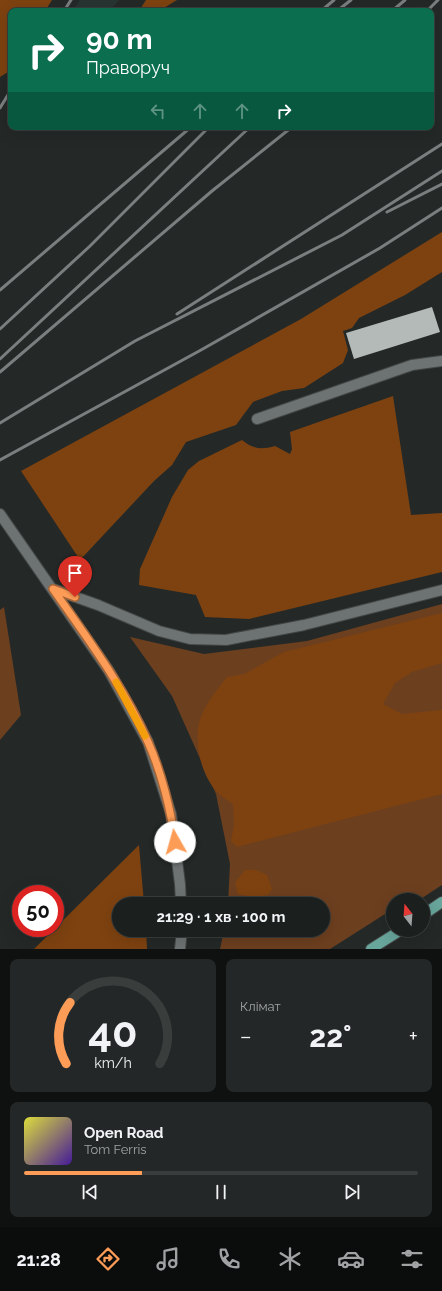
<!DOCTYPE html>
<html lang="uk">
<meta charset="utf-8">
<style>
:root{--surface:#1b1f1e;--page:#242727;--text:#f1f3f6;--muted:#a0a2a4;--line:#393d3c;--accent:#fd9c56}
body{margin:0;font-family:Raleway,sans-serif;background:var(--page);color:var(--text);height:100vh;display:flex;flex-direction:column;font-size:15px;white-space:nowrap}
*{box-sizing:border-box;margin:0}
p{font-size:13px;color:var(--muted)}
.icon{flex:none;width:22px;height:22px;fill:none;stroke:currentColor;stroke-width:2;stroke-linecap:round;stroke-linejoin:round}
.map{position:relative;height:949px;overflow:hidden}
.side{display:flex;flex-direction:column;gap:10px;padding:10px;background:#0f1110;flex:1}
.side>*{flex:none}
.banner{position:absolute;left:8px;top:8px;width:426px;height:122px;border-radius:8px;box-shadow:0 4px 16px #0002,0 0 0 1px var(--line);background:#0b6e4f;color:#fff;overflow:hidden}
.needle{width:26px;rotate:343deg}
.tools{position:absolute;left:386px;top:893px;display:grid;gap:8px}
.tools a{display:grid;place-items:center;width:44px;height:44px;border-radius:50%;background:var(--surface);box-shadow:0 4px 16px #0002,0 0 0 1px var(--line);font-size:20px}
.speed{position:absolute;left:12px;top:885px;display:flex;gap:8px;font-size:20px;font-weight:700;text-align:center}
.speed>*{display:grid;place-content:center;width:52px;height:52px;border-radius:50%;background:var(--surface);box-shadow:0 4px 16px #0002,0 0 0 1px var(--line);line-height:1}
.speed .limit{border:6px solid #d22;background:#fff;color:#111}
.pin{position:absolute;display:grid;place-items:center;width:34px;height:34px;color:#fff;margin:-41px -17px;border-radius:50% 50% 50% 0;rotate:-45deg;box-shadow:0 0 4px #0007}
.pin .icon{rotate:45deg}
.me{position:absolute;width:44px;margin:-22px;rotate:353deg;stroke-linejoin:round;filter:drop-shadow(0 0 3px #0008)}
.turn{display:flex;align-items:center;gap:14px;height:84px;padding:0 12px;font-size:18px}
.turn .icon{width:52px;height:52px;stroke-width:2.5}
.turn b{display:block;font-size:28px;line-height:34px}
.lanes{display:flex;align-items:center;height:38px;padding:0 12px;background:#0003;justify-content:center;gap:20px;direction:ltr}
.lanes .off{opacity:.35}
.big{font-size:30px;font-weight:700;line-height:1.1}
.side .card{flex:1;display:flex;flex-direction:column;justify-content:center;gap:6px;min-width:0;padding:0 14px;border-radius:8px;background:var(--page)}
.side .dial{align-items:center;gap:0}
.dial svg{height:104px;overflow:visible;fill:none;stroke:var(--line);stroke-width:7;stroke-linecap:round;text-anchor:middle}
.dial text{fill:var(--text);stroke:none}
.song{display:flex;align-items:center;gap:12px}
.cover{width:48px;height:48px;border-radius:6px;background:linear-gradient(135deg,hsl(60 70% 55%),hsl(260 70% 35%))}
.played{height:4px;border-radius:2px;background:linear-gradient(90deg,var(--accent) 30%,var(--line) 30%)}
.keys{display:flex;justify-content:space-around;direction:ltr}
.heat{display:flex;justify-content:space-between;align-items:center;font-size:22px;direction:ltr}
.side .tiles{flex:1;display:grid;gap:10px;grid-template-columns:1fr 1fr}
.card:last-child{grid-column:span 2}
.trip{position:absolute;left:112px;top:897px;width:218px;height:40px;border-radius:20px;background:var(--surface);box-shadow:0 4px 16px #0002,0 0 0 1px var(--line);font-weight:700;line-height:40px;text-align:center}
.tabs{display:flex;height:64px;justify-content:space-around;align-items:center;background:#0b0c0c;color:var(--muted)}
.tabs .icon{width:28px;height:28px}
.tabs .active{color:var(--accent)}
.tabs b{font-size:18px;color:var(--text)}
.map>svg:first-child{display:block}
</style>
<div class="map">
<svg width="442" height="949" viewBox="0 0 442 949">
<rect width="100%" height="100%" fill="#242928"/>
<path fill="#283432" d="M 80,0 L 119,0 L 109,11 L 73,11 Z"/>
<path fill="#6c3f1f" d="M 442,604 L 442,885 L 419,900 L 393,900 L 393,909 L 330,949 L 220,949 L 224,930 L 323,930 L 323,904 L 228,904 L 230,864 L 216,794 L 172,696 L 130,637 L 204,654 L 307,641 Z
M 4,607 L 21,715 L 0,740 L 0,610 Z"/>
<path fill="#7e4210" d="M 0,0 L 52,0 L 45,11 L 11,11 L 11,68 L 8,72 L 0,77 Z
M 146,0 L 177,0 L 159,11 L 139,11 Z
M 442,232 L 442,272 L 405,295 L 359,318 L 352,328 L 343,331 L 348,350 L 343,363 L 304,388 L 282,391 L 253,402 L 236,425 L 186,442 L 172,465 L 154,481 L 80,560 L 21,471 L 301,319 Z
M 393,396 L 411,515 L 442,513 L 442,572 L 249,619 L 205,617 L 196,595 L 139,585 L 140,569 L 172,497 L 188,470 L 199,461 L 242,440 C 253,449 261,450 275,446 L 290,454 L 292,449 L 290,432 Z
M 442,613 L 442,663 L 412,672 L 395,683 L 383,704 L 402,714 L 442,710 L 442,794 L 237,847 L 231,841 L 234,825 L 233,804 C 227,800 220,796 216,791 C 199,771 191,734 204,710 C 210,698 219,687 227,677 L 244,674 L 284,652 Z
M 139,845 L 144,904 L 119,904 L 119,930 L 146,930 L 147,949 L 34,949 Z
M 245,870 L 256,870 L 267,875 L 272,889 L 268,895 L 252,897 L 238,894 L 235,883 Z"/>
<path fill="#b4bab8" d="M 432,307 L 440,332 L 354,359 L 346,333 Z"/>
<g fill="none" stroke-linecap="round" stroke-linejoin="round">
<g stroke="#434746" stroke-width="12">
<path id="street" d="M 257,419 L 412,365 L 442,361"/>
</g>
<g stroke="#434746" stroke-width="12">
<path id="secondary" d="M 0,514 L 109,671 L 148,742 L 171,814 L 180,884 L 181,904
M 53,589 L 98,605 L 159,631 L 190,639 L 226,640 L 304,625 L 442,590
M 180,949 L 182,930"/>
</g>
<g stroke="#434746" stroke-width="12">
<path id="primary" d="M 423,915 L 442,902
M 371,949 L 401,930"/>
</g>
<use href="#street" stroke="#6d7372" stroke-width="10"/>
<use href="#secondary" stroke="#6d7372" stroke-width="10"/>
<use href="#primary" stroke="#68a59b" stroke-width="10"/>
<path stroke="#7a7e7e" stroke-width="3" d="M 64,11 L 71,0
M 321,11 L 334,0
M 337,11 L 351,0
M 392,11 L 405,0
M 427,11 L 438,0
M 0,108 L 11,90
M 387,212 L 442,184
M 0,290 L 191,127
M 177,314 L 442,144
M 0,329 L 90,246 L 209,127
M 0,359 L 250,127
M 0,372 L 212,191 L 292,127
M 0,423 L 135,341 L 342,235 L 442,171
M 0,460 L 201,350 L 380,248 L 442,208"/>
</g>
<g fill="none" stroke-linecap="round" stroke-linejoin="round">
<g stroke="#a46538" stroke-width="10">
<path id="route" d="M 75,597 L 53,589 C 87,638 124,687 148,742 C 161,771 171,810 175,842"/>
</g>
<use href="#route" stroke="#fd9c56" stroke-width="7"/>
<path stroke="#f59e0b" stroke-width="7" d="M 116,682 L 145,736"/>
</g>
</svg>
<div class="tools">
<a><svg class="needle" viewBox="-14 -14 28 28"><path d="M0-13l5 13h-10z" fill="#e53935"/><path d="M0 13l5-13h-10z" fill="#a0a2a4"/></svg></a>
</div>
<div class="speed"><div class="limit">50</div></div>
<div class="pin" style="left:75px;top:597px;background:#d93025"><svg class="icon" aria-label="arrive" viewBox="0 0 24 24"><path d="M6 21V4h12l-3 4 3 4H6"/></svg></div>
<svg class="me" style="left:175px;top:842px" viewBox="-20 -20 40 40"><circle r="19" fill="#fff"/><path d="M0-13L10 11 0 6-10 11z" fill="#fd9c56"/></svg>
<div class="trip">21:29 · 1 хв · 100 m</div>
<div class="banner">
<div class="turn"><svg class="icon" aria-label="right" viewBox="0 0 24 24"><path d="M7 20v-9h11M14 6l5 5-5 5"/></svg><div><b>90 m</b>Праворуч</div></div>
<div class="lanes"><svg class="icon off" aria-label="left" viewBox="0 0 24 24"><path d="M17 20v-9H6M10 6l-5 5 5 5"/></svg><svg class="icon off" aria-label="ahead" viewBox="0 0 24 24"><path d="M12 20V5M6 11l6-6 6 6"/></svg><svg class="icon off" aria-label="ahead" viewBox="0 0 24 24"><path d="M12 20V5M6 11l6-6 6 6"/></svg><svg class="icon" aria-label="right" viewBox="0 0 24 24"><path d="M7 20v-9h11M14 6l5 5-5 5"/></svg></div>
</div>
</div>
<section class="side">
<div class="tiles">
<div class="card dial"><svg viewBox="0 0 100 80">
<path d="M14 69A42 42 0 1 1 86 69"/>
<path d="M14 69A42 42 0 0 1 17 22" stroke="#fd9c56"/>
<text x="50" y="56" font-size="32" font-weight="700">40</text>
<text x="50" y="72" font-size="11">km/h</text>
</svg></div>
<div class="card"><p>Клімат</p>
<div class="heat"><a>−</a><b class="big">22°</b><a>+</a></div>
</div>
<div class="card">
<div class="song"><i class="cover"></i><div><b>Open Road</b><p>Tom Ferris</p></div></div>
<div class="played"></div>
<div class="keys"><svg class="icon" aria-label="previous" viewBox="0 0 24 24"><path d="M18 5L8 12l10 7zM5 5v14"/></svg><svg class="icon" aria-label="pause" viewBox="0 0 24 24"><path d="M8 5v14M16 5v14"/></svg><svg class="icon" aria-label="next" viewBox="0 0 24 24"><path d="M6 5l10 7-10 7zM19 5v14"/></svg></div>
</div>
</div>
</section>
<nav class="tabs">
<b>21:28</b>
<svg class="icon active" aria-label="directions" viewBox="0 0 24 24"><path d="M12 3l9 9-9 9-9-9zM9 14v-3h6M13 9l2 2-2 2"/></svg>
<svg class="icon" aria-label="music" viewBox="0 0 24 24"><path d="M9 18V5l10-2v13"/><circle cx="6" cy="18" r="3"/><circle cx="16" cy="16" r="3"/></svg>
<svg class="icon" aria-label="phone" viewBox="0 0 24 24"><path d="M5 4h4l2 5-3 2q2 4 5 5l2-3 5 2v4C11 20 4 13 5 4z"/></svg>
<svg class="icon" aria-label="climate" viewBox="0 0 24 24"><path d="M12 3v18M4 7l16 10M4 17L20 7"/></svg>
<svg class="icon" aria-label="car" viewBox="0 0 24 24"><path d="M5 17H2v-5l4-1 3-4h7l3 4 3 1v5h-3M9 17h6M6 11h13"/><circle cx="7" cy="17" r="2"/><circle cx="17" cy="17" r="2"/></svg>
<svg class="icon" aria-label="filters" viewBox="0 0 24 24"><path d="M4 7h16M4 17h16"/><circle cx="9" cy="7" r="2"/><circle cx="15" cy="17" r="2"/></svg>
</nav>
